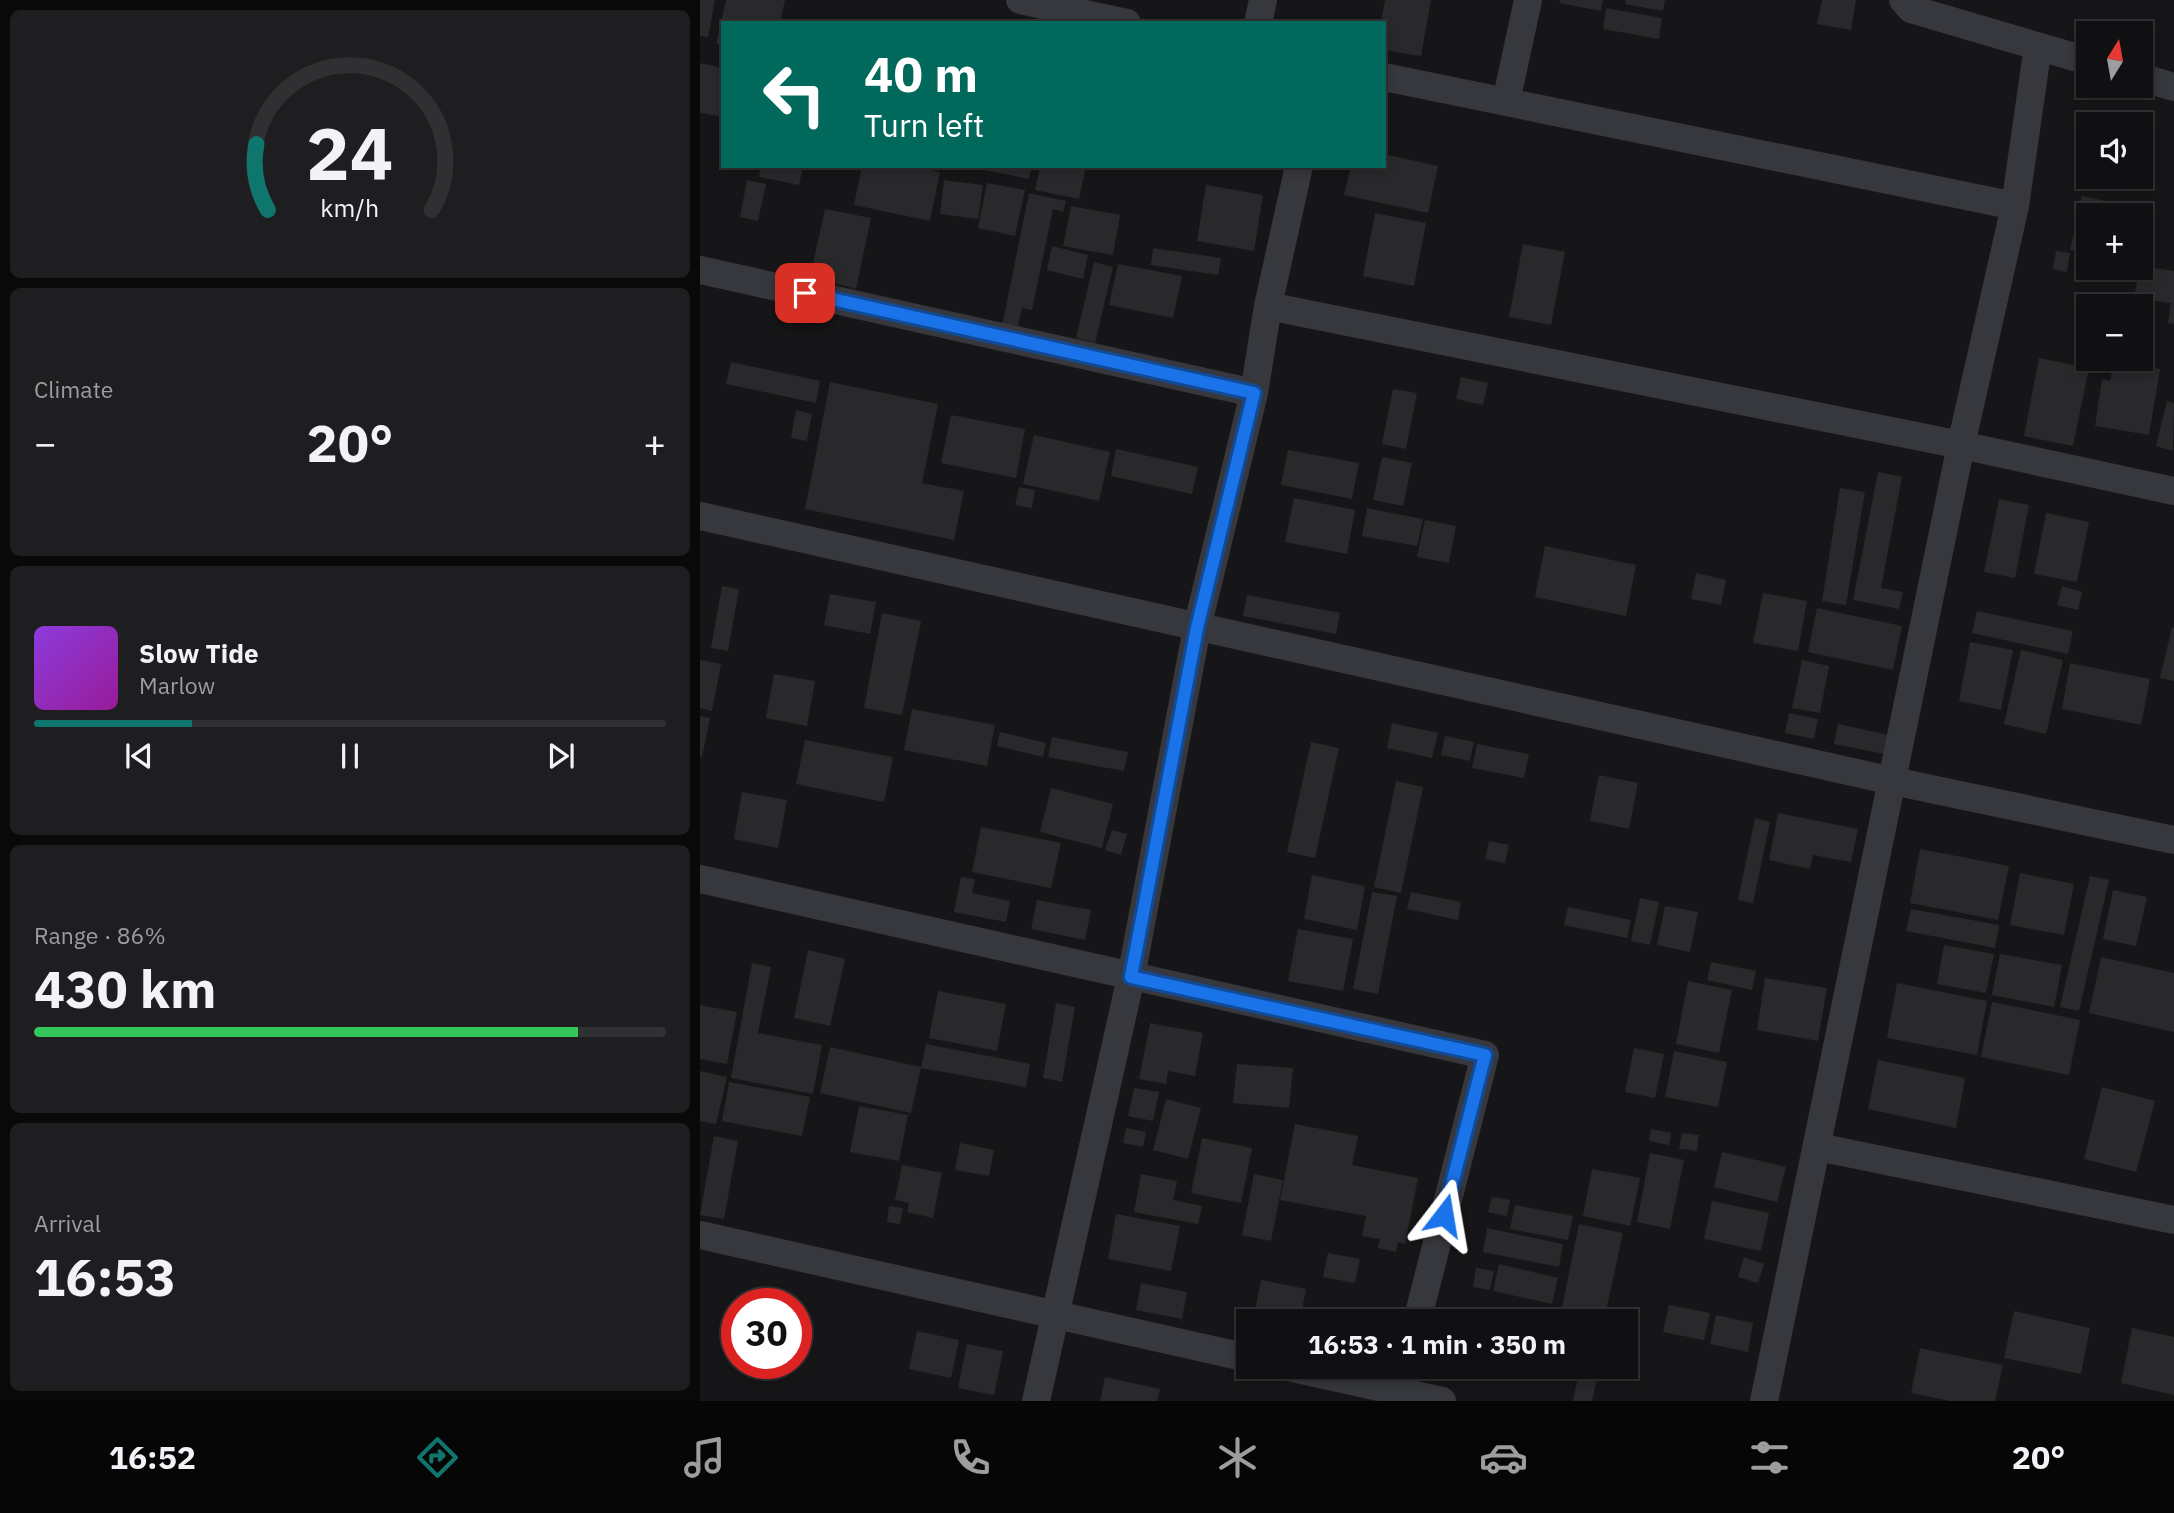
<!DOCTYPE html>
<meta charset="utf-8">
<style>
:root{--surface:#101012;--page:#1e1e20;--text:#f1f3f6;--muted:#9c9d9f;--line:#303032;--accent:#0f766e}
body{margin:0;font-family:"IBM Plex Sans",sans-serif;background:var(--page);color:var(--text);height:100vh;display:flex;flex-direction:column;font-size:26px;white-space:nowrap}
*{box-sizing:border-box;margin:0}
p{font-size:23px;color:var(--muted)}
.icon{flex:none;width:38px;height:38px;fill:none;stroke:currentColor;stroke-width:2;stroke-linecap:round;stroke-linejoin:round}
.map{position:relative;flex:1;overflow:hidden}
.details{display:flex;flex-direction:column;gap:10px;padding:10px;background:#09090a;width:700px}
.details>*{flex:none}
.guide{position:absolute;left:21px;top:21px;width:665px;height:147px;border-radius:0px;box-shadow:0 4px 10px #0003,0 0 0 2px var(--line);background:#00695c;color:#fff;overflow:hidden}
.needle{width:46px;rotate:11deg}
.buttons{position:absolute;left:1376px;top:21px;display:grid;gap:14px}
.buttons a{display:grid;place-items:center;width:77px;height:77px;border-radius:0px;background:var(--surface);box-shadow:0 4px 10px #0003,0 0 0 2px var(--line);font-size:35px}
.speed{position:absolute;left:21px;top:1288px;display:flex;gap:14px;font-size:35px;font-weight:700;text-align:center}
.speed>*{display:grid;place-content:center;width:91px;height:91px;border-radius:50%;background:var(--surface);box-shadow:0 4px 10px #0003,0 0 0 2px var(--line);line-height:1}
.speed .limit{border:10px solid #d22;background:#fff;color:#111}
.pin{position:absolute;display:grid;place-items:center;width:60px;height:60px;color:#fff;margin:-30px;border-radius:14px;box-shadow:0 4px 10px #0006}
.me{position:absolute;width:77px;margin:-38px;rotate:14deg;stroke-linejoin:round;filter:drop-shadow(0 0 5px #0008)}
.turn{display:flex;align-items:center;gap:24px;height:147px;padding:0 28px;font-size:32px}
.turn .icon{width:91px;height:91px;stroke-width:2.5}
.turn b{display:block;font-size:49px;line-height:60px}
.big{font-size:52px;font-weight:800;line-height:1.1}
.details .widget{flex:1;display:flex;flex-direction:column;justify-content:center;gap:10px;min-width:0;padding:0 24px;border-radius:10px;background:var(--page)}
.details .dial{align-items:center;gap:0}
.dial svg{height:182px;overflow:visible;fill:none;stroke:var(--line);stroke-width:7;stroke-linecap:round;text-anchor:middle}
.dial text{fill:var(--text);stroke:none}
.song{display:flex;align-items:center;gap:21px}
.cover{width:84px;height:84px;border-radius:10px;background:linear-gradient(135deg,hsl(270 70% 55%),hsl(300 70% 35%))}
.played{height:7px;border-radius:4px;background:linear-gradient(90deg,var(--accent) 25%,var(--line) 25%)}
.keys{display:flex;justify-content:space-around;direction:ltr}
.heat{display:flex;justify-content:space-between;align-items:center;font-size:38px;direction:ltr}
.charge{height:10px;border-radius:5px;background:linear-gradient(90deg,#34c759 86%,var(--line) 0)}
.trip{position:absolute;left:536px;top:1309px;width:402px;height:70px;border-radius:0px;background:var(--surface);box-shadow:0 4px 10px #0003,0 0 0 2px var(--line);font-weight:800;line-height:70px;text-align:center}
.dock{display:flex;height:112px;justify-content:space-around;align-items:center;background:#060607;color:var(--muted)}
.dock .icon{width:49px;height:49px}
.dock .current{color:var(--accent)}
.dock b{font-size:32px;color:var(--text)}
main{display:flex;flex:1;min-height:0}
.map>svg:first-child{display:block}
</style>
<main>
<section class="details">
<div class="widget dial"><svg viewBox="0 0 100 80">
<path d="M14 69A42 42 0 1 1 86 69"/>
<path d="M14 69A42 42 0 0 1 9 40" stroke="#0f766e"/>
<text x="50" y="56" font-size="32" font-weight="700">24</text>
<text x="50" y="72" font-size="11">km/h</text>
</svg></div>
<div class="widget"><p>Climate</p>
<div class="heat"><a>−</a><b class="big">20°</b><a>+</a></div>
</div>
<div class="widget">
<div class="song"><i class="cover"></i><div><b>Slow Tide</b><p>Marlow</p></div></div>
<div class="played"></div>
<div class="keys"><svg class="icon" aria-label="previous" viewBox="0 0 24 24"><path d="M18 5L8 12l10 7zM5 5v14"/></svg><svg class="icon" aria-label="pause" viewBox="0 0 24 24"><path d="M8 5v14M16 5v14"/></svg><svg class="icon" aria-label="next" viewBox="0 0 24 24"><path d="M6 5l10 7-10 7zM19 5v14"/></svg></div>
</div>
<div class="widget"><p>Range · 86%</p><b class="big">430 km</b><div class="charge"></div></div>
<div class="widget"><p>Arrival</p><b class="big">16:53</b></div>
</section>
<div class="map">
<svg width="1474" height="1401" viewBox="0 0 1474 1401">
<rect width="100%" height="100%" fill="#161618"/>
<path fill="#29292c" d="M 0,0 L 15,0 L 8,37 L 0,36 Z
M 26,0 L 85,0 L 80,23 L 23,23 L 23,45 L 16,44 Z
M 685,0 L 731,0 L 721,56 L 684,50 L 684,23 L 681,23 Z
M 860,0 L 903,0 L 901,11 L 859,3 Z
M 926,0 L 965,0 L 963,11 L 925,4 Z
M 1122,0 L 1156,0 L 1151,30 L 1117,24 Z
M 906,8 L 962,18 L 959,39 L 903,29 Z
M 0,63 L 23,68 L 23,117 L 0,113 Z
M 684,154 L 738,166 L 728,213 L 644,195 L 651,166 L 684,166 Z
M 61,166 L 103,166 L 99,185 L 59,177 Z
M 162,166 L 211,166 L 240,172 L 230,221 L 154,205 Z
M 279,166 L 332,166 L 329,179 L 279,169 Z
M 340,166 L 386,166 L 379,199 L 335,190 Z
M 47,180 L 66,184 L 58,221 L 40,217 Z
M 244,180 L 283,185 L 278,219 L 240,214 Z
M 287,183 L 325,190 L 315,236 L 278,228 Z
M 506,185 L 563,195 L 554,251 L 497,241 Z
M 329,193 L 366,201 L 363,212 L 353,209 L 332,310 L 322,308 L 317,329 L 302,326 Z
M 1382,196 L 1424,205 L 1422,215 L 1388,215 L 1388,254 L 1370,250 Z
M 371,206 L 420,215 L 413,255 L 363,246 Z
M 125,209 L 171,218 L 156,289 L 110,277 Z
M 675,213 L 726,223 L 714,286 L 663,276 Z
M 823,244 L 865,252 L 851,325 L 809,317 Z
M 352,246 L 388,255 L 383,279 L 347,270 Z
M 453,248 L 521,258 L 518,275 L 451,265 Z
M 1356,251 L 1370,253 L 1367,272 L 1353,269 Z
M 394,262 L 413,267 L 395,343 L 376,338 Z
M 418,264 L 482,276 L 473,318 L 409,305 Z
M 1440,266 L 1474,271 L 1474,324 L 1468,323 L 1471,303 L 1434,298 Z
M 1339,358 L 1389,368 L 1373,446 L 1324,436 Z
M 31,362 L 120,381 L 116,403 L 26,384 Z
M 1414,362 L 1460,369 L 1449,435 L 1395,426 L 1402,379 L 1410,381 Z
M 761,377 L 788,383 L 783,405 L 756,399 Z
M 130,382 L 238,404 L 222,483 L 264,491 L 254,540 L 105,509 Z
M 693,389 L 717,393 L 706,449 L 682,444 Z
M 1467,401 L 1474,403 L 1473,451 L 1456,446 Z
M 96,410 L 112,414 L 107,441 L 91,438 Z
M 251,415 L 325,429 L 316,478 L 241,463 Z
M 334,435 L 410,452 L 399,501 L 323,484 Z
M 416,449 L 498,467 L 492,494 L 411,476 Z
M 588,450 L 659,463 L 652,499 L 581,485 Z
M 682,457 L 712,463 L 703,506 L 673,500 Z
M 1178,472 L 1202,477 L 1181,588 L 1203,592 L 1199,609 L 1153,600 Z
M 319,487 L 335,490 L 332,508 L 315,505 Z
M 1140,488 L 1165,492 L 1146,605 L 1122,601 Z
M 594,498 L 655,510 L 647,554 L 585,542 Z
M 1299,499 L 1329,505 L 1315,578 L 1284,572 Z
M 667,508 L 723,519 L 717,546 L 662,536 Z
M 1346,513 L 1389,522 L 1377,582 L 1334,574 Z
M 725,520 L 756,526 L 749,563 L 717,557 Z
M 845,546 L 936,565 L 926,616 L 835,597 Z
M 996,573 L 1026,580 L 1021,605 L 991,599 Z
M 22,586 L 39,589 L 28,651 L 11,648 Z
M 1362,586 L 1382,592 L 1378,610 L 1357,605 Z
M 1063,593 L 1107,601 L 1098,651 L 1053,643 Z
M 130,594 L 176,602 L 170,634 L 124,625 Z
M 547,595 L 640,613 L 636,634 L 543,616 Z
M 1117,608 L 1202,626 L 1193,670 L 1108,652 Z
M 1277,611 L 1373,631 L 1368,654 L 1272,633 Z
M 182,613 L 221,621 L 202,715 L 164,708 Z
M 1472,627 L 1474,628 L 1474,681 L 1460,678 Z
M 1270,642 L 1313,650 L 1301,710 L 1259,701 Z
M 1321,650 L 1363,660 L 1346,734 L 1304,724 Z
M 0,660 L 21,664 L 12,711 L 0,708 Z
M 1102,660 L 1129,666 L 1120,713 L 1092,708 Z
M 1370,663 L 1450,679 L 1441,725 L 1362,709 Z
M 74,674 L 115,681 L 107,726 L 66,718 Z
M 212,709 L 295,725 L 287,766 L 204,750 Z
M 1089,713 L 1118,719 L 1114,739 L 1085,733 Z
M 0,716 L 10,718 L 2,757 L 0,757 Z
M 692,723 L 738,733 L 732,758 L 687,748 Z
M 1138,724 L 1189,735 L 1185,754 L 1134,744 Z
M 300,732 L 346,743 L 343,757 L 297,746 Z
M 745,736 L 774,742 L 770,761 L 741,755 Z
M 352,737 L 428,752 L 424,771 L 348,757 Z
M 105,740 L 193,757 L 184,802 L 96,784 Z
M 611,742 L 639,748 L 615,858 L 587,852 Z
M 777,744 L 829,754 L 824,778 L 772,768 Z
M 899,775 L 938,783 L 929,829 L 890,821 Z
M 696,781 L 723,787 L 701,893 L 674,887 Z
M 351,788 L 413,804 L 402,848 L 340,832 Z
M 42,792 L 87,800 L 78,848 L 34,839 Z
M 1078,813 L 1158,829 L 1151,862 L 1113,855 L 1110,869 L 1069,860 Z
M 1055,818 L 1070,822 L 1053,903 L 1038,900 Z
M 281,827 L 361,843 L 351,888 L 272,872 Z
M 412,830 L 427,834 L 421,855 L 405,850 Z
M 789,841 L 809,845 L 805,863 L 785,859 Z
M 1220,849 L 1309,866 L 1298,920 L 1210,903 Z
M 1320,873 L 1374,884 L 1364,935 L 1310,925 Z
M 612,875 L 665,886 L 657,930 L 604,919 Z
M 1390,876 L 1409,880 L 1379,1011 L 1360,1007 Z
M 261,877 L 275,879 L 272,893 L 310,901 L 306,922 L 254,912 Z
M 1413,890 L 1447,897 L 1436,946 L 1403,939 Z
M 672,892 L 697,896 L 678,994 L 653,989 Z
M 711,892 L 761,902 L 758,920 L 707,909 Z
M 940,898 L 959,902 L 950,945 L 931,941 Z
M 337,900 L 391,910 L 385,940 L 331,929 Z
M 965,906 L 998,912 L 990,952 L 957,945 Z
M 868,907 L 931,920 L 927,938 L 864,925 Z
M 1211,909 L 1299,925 L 1295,948 L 1206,931 Z
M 598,929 L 653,939 L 643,991 L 588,981 Z
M 1244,945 L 1294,954 L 1286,993 L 1237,984 Z
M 108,950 L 145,959 L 130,1026 L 94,1018 Z
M 1300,954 L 1362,965 L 1354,1007 L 1292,995 Z
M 1401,957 L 1474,973 L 1474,1032 L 1389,1013 Z
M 1011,962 L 1056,971 L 1052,990 L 1007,980 Z
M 52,963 L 71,967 L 58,1033 L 122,1045 L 113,1094 L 31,1078 Z
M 1065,978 L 1127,988 L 1118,1041 L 1057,1030 Z
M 988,981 L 1032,990 L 1019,1053 L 976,1044 Z
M 1197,983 L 1287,1001 L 1277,1055 L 1187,1038 Z
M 238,991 L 306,1004 L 297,1051 L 229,1038 Z
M 1292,1002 L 1380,1020 L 1369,1075 L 1281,1057 Z
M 356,1003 L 375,1007 L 362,1082 L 343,1078 Z
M 0,1005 L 37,1012 L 27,1064 L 0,1059 Z
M 450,1023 L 503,1033 L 495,1076 L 468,1071 L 466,1084 L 439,1079 Z
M 226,1044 L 330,1064 L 326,1087 L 221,1068 Z
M 130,1047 L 221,1067 L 211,1113 L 120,1093 Z
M 934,1048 L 964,1054 L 955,1098 L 925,1092 Z
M 974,1051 L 1027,1062 L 1018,1107 L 965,1097 Z
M 1178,1060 L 1265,1078 L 1256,1128 L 1168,1109 Z
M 537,1064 L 593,1068 L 589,1108 L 533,1103 Z
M 0,1071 L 27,1077 L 16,1124 L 0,1121 Z
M 29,1082 L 110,1097 L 102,1136 L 22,1121 Z
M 1402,1087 L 1455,1101 L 1436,1172 L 1384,1159 Z
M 434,1088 L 459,1092 L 453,1121 L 428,1116 Z
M 466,1099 L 501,1108 L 488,1159 L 453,1150 Z
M 159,1106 L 208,1115 L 199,1161 L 150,1152 Z
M 595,1124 L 658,1136 L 652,1165 L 718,1178 L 705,1244 L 698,1242 L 696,1252 L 678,1248 L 680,1239 L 662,1236 L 666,1216 L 580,1200 Z
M 426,1128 L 446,1132 L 443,1147 L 423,1143 Z
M 951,1129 L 971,1133 L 969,1145 L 949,1141 Z
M 982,1133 L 999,1135 L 997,1151 L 979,1149 Z
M 14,1136 L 38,1141 L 24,1219 L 0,1215 Z
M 502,1138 L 552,1148 L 541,1203 L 491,1193 Z
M 260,1143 L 294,1150 L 289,1176 L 255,1170 Z
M 1022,1152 L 1086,1167 L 1077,1202 L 1014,1187 Z
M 950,1153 L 984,1160 L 970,1229 L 937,1222 Z
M 202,1165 L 242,1173 L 233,1218 L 207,1212 L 209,1203 L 195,1200 Z
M 892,1169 L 940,1178 L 930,1226 L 883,1216 Z
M 441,1174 L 477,1181 L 473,1200 L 502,1206 L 498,1224 L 434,1212 Z
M 554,1174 L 583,1180 L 571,1241 L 542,1235 Z
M 792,1197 L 810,1200 L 807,1216 L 788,1212 Z
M 1012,1201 L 1069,1213 L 1061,1251 L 1004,1239 Z
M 815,1205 L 873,1216 L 868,1240 L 810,1229 Z
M 189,1206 L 203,1208 L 200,1224 L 187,1222 Z
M 416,1214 L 480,1226 L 471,1271 L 408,1259 Z
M 879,1224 L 923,1233 L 905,1316 L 862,1307 Z
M 787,1228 L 863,1244 L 859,1267 L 783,1252 Z
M 628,1253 L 660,1259 L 655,1283 L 623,1277 Z
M 1044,1257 L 1064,1264 L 1058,1283 L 1038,1277 Z
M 799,1264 L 858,1278 L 852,1304 L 793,1291 Z
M 776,1268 L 794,1271 L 790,1290 L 773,1287 Z
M 561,1280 L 606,1289 L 600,1321 L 553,1321 Z
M 441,1283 L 487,1292 L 482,1319 L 436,1310 Z
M 969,1305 L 1010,1313 L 1004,1340 L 963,1332 Z
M 825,1307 L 891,1320 L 891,1321 L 823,1321 Z
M 1314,1311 L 1390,1328 L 1381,1374 L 1304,1358 Z
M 1016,1315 L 1053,1323 L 1048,1352 L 1010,1344 Z
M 1432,1328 L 1474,1337 L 1474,1395 L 1421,1383 Z
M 217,1331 L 259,1340 L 251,1378 L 209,1369 Z
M 267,1344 L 303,1351 L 294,1395 L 258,1388 Z
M 1220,1348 L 1303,1365 L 1295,1401 L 1250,1401 L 1211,1393 Z
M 880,1367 L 899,1368 L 892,1401 L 873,1401 Z
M 405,1377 L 460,1389 L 457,1401 L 400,1401 Z"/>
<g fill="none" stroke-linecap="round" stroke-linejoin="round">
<path stroke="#37383d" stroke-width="28" d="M 320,0 L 427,23
M 1203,0 L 1211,9 L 1388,61
M 558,23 L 563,0
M 684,77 L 1315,206
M 1440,77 L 1474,87
M 806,102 L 828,0
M 0,270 L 554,393
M 568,306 L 1261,445 L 1474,491
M 0,516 L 1193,781 L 1474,840
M 0,879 L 785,1055 L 717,1321
M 1118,1147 L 1474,1220
M 0,1235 L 548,1358
M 588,1367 L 742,1401
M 336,1401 L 431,977 L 497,628 L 554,393 L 568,306 L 599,166
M 1064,1401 L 1261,445 L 1315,206 L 1338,46"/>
</g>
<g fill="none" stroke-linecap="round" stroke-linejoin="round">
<g stroke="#114b97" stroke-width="18">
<path id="route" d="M 105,293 L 554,393 L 497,628 L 431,977 L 785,1055 L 744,1215"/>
</g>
<use href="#route" stroke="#1a73e8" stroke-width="12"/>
</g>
</svg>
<div class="buttons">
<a><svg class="needle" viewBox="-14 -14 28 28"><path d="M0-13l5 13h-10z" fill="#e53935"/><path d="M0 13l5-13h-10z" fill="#9c9d9f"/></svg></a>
<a><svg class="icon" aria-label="sound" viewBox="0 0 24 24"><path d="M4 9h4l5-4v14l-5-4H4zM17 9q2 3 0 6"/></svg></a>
<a>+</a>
<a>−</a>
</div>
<div class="speed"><div class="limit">30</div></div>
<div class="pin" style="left:105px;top:293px;background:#d93025"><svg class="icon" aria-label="arrive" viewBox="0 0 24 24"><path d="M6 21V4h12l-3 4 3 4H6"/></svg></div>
<svg class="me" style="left:744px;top:1215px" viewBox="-20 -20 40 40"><path d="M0-17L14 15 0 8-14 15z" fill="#1a73e8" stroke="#fff" stroke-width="4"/></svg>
<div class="trip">16:53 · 1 min · 350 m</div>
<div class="guide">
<div class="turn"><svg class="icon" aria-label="left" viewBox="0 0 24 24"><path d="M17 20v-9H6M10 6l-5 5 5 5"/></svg><div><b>40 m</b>Turn left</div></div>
</div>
</div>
</main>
<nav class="dock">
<b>16:52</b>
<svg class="icon current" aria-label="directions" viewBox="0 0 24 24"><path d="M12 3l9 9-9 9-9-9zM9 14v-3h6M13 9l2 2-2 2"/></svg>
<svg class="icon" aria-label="music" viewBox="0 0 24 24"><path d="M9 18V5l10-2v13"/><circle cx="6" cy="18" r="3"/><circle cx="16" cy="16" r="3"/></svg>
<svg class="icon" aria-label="phone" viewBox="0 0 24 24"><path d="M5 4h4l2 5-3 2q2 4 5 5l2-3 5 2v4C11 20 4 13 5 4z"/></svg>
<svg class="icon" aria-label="climate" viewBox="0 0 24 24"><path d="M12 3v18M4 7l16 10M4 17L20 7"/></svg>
<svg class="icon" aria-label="car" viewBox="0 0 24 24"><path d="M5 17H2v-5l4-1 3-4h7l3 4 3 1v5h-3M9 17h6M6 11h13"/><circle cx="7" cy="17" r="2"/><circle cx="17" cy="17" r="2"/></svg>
<svg class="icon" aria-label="filters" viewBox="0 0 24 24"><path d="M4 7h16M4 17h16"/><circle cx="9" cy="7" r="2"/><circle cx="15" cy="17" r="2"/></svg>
<b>20°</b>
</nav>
